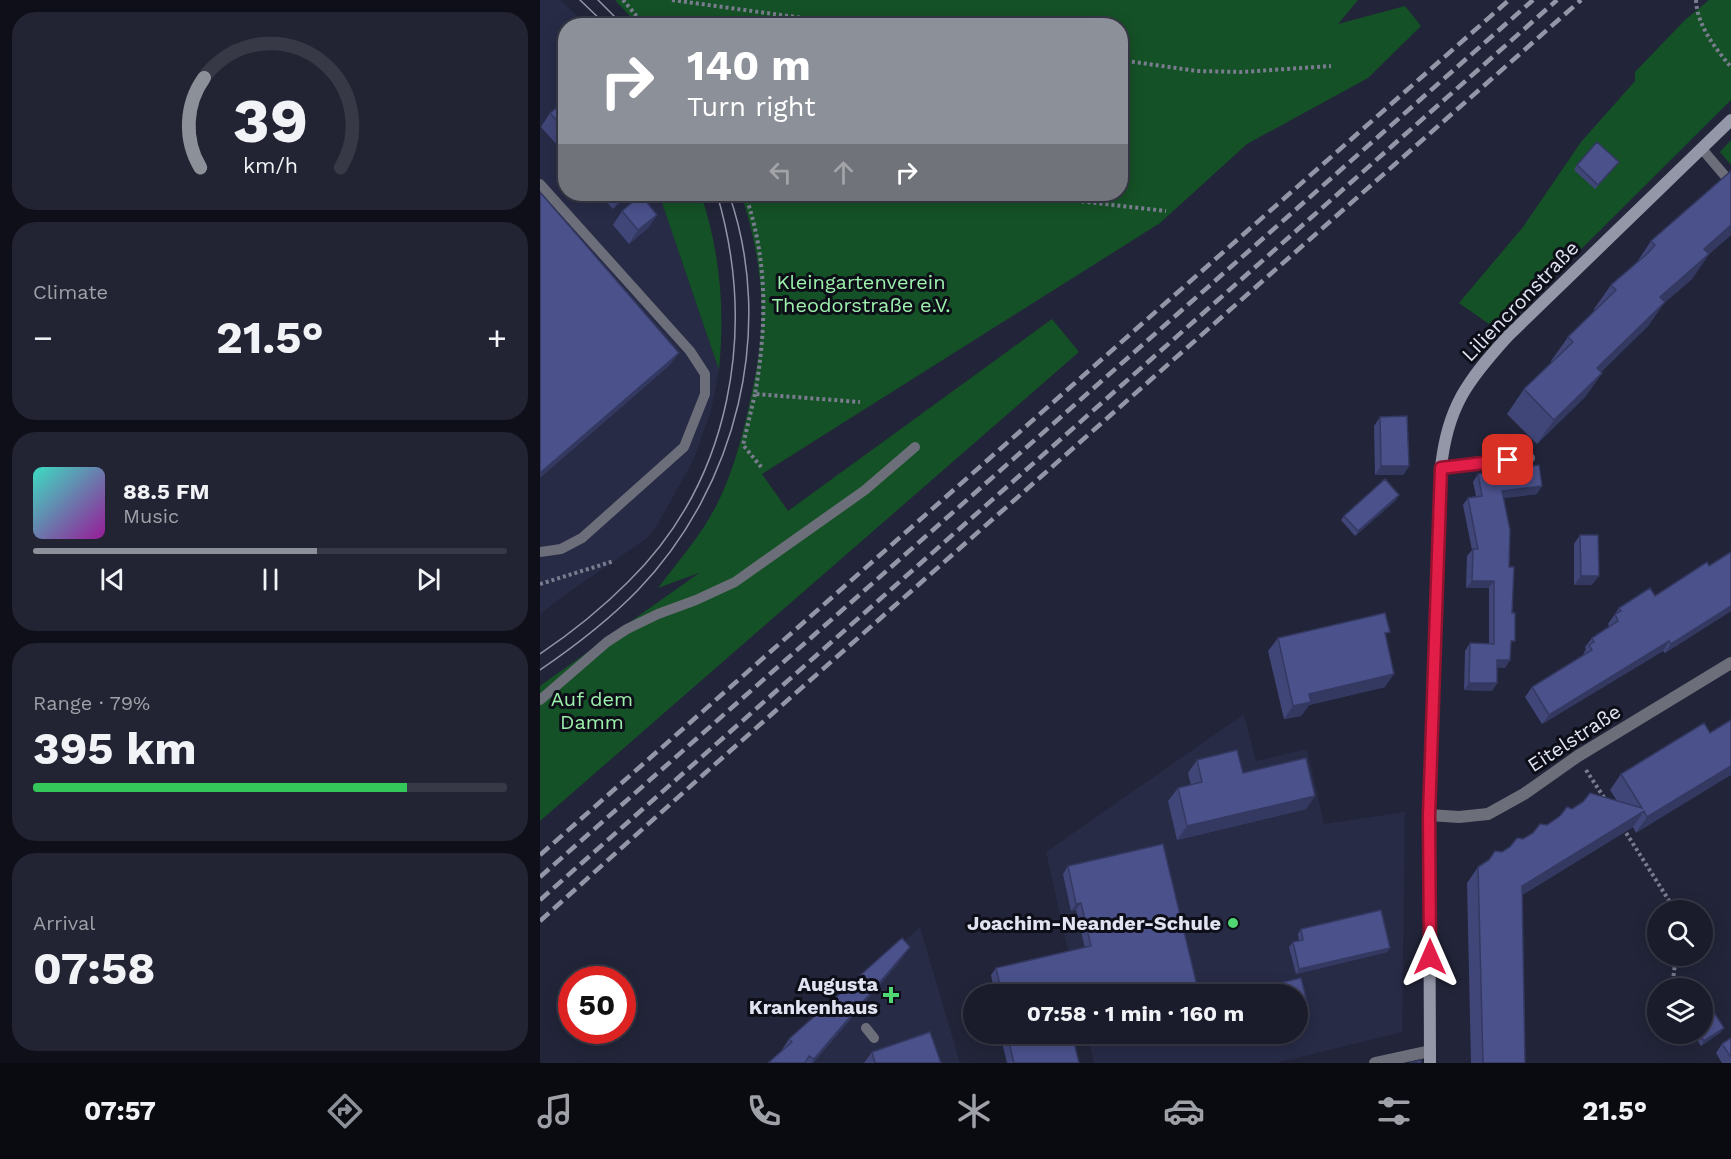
<!DOCTYPE html>
<meta charset="utf-8">
<style>
:root{--surface:#1a1b2b;--page:#232433;--text:#f1f3f6;--muted:#9fa1a9;--line:#383947;--accent:#8c9099}
body{margin:0;font-family:"Work Sans",sans-serif;background:var(--page);color:var(--text);height:100vh;display:flex;flex-direction:column;font-size:22px;white-space:nowrap}
*{box-sizing:border-box;margin:0}
p{font-size:20px;color:var(--muted)}
.icon{flex:none;width:33px;height:33px;fill:none;stroke:currentColor;stroke-width:2;stroke-linecap:round;stroke-linejoin:round}
.map{position:relative;flex:1;overflow:hidden}
.sheet{display:flex;flex-direction:column;gap:12px;padding:12px;background:#0e0f18;width:540px}
.sheet>*{flex:none}
.guide{position:absolute;left:18px;top:18px;width:570px;height:183px;border-radius:24px;box-shadow:0 3px 15px #0003,0 0 0 2px var(--line);background:#8c9099;color:#fff;overflow:hidden}
.fabs{position:absolute;left:1107px;top:900px;display:grid;gap:12px}
.fabs a{display:grid;place-items:center;width:66px;height:66px;border-radius:50%;background:var(--surface);box-shadow:0 3px 15px #0003,0 0 0 2px var(--line);font-size:30px}
.speed{position:absolute;left:18px;top:966px;display:flex;gap:12px;font-size:30px;font-weight:700;text-align:center}
.speed>*{display:grid;place-content:center;width:78px;height:78px;border-radius:50%;background:var(--surface);box-shadow:0 3px 15px #0003,0 0 0 2px var(--line);line-height:1}
.speed .limit{border:9px solid #d22;background:#fff;color:#111}
.pin{position:absolute;display:grid;place-items:center;width:51px;height:51px;color:#fff;margin:-26px;border-radius:12px;box-shadow:0 3px 9px #0006}
.me{position:absolute;width:66px;margin:-33px;rotate:0deg;stroke-linejoin:round;filter:drop-shadow(0 0 4px #0008)}
.turn{display:flex;align-items:center;gap:21px;height:126px;padding:0 30px;font-size:27px}
.turn .icon{width:78px;height:78px;stroke-width:2.5}
.turn b{display:block;font-size:42px;line-height:51px}
.lanes{display:flex;align-items:center;height:57px;padding:0 30px;background:#0003;justify-content:center;gap:30px;direction:ltr}
.lanes .off{opacity:.35}
.big{font-size:45px;font-weight:700;line-height:1.1}
.sheet .tile{flex:1;display:flex;flex-direction:column;justify-content:center;gap:9px;min-width:0;padding:0 21px;border-radius:24px;background:var(--page)}
.sheet .dial{align-items:center;gap:0}
.dial svg{height:156px;overflow:visible;fill:none;stroke:var(--line);stroke-width:7;stroke-linecap:round;text-anchor:middle}
.dial text{fill:var(--text);stroke:none}
.song{display:flex;align-items:center;gap:18px}
.cover{width:72px;height:72px;border-radius:9px;background:linear-gradient(135deg,hsl(170 70% 55%),hsl(300 70% 35%))}
.played{height:6px;border-radius:3px;background:linear-gradient(90deg,var(--accent) 60%,var(--line) 60%)}
.keys{display:flex;justify-content:space-around;direction:ltr}
.heat{display:flex;justify-content:space-between;align-items:center;font-size:33px;direction:ltr}
.charge{height:9px;border-radius:4px;background:linear-gradient(90deg,#34c759 79%,var(--line) 0)}
.trip{position:absolute;left:423px;top:984px;width:345px;height:60px;border-radius:30px;background:var(--surface);box-shadow:0 3px 15px #0003,0 0 0 2px var(--line);font-weight:700;line-height:60px;text-align:center}
.menu{display:flex;height:96px;justify-content:space-around;align-items:center;background:#0a0b11;color:var(--muted)}
.menu .icon{width:42px;height:42px}
.menu .selected{color:var(--accent)}
.menu b{font-size:27px;color:var(--text)}
main{display:flex;flex:1;min-height:0}
.map>svg:first-child{display:block}
</style>
<main>
<section class="sheet">
<div class="tile dial"><svg viewBox="0 0 100 80">
<path d="M14 69A42 42 0 1 1 86 69"/>
<path d="M14 69A42 42 0 0 1 16 23" stroke="#8c9099"/>
<text x="50" y="56" font-size="32" font-weight="700">39</text>
<text x="50" y="72" font-size="11">km/h</text>
</svg></div>
<div class="tile"><p>Climate</p>
<div class="heat"><a>−</a><b class="big">21.5°</b><a>+</a></div>
</div>
<div class="tile">
<div class="song"><i class="cover"></i><div><b>88.5 FM</b><p>Music</p></div></div>
<div class="played"></div>
<div class="keys"><svg class="icon" aria-label="previous" viewBox="0 0 24 24"><path d="M18 5L8 12l10 7zM5 5v14"/></svg><svg class="icon" aria-label="pause" viewBox="0 0 24 24"><path d="M8 5v14M16 5v14"/></svg><svg class="icon" aria-label="next" viewBox="0 0 24 24"><path d="M6 5l10 7-10 7zM19 5v14"/></svg></div>
</div>
<div class="tile"><p>Range · 79%</p><b class="big">395 km</b><div class="charge"></div></div>
<div class="tile"><p>Arrival</p><b class="big">07:58</b></div>
</section>
<div class="map">
<svg width="1191" height="1063" viewBox="0 0 1191 1063">
<rect width="100%" height="100%" fill="#222439"/>
<path fill="#282b46" d="M 0,0 L 20,0 L 47,25 L 26,26 L 26,194 L 119,194 L 179,370 L 171,411 L 153,461 L 116,527 L 107,538 L 15,602 L 0,615 Z
M 704,714 L 716,761 L 767,749 L 784,824 L 865,812 L 862,1032 L 736,1063 L 554,1063 L 547,1034 L 758,1034 L 758,994 L 538,994 L 506,852 Z
M 380,927 L 420,1063 L 227,1063 Z"/>
<path fill="#155126" d="M 75,0 L 818,0 L 798,24 L 865,6 L 881,26 L 828,78 L 707,144 L 620,223 L 222,474 L 248,511 L 512,319 L 539,352 L 0,821 L 0,686 L 159,573 L 118,588 C 140,559 165,531 180,498 C 193,471 200,443 207,415 C 213,387 220,358 221,329 C 224,284 215,236 201,194 L 580,194 L 580,26 L 99,26 Z
M 1169,0 L 1191,0 L 1191,100 L 959,331 L 919,303 L 983,227 L 1041,142 L 1095,81 L 1095,72 L 1145,20 Z
M 1191,140 L 1191,165 L 1180,152 Z
M 119,194 L 161,194 C 180,253 185,308 179,370 Z"/>
<g fill="none" stroke-linecap="round" stroke-linejoin="round">
<path stroke="#7a7d8f" stroke-width="4" stroke-dasharray="3 3" stroke-linecap="butt" d="M 83,0 L 105,26
M 132,0 L 321,26
M 1156,0 C 1157,25 1175,48 1191,67
M 580,60 L 657,71 L 702,72 L 791,66
M 205,194 C 228,259 227,326 215,394 L 320,402
M 476,194 L 626,211
M 215,394 L 203,445 L 222,468
M 0,584 L 74,561
M 1046,770 L 1065,799
M 1083,828 L 1135,910
M 1132,988 L 1136,956"/>
<path stroke="#6c6e79" stroke-width="10" d="M 1162,149 L 1191,183
M 0,184 L 150,351 L 165,374 L 165,394 L 144,447 L 42,538 L 21,549 L 0,552
M 901,468 L 990,458
M 0,700 L 67,642 L 87,629 L 118,614 L 156,600 L 195,582 L 325,490 L 375,447
M 326,1028 L 334,1038"/>
<path stroke="#6c6e79" stroke-width="12" d="M 889,815 L 919,817 L 948,814 L 984,794 L 1038,756 L 1191,663
M 835,1063 L 890,1051"/>
<path stroke="#9497a8" stroke-width="12" d="M 890,1063 L 889,815 L 901,468 C 907,407 928,380 968,336 L 1191,120"/>
<path stroke="#9396a7" stroke-width="1.5" d="M 40,0 L 67,26
M 58,0 L 84,26
M 0,654 C 31,633 61,609 88,582 C 192,480 217,330 177,194
M 0,670 C 35,646 68,621 98,590 C 197,487 236,329 189,194"/>
<path stroke="#9396a7" stroke-width="4.5" stroke-dasharray="12 6" stroke-linecap="butt" d="M 0,855 L 969,0
M 0,877 L 993,0
M 0,900 L 1017,0
M 0,921 L 164,774 L 1041,0"/>
</g>
<path fill="#404678" d="M 26,100 L 26,155 L 1,127 L 10,113 Z
M 1037,165 L 1075,167 L 1055,189 L 1034,170 Z
M 59,194 L 90,194 L 73,209 Z
M 82,211 L 117,215 L 108,228 L 89,244 L 73,225 Z
M 1191,235 L 1169,254 L 1152,279 L 1124,303 L 1108,326 L 1061,372 L 1062,373 L 1045,397 L 997,444 L 967,414 L 984,389 L 1012,363 L 1011,361 L 1028,337 L 1055,311 L 1054,309 L 1071,285 L 1095,265 L 1111,241 Z
M 840,417 L 869,466 L 863,475 L 835,475 L 834,426 Z
M 938,474 L 997,494 L 964,498 L 969,567 L 970,660 L 965,668 L 957,667 L 957,683 L 952,691 L 924,690 L 925,651 L 930,643 L 949,644 L 949,588 L 926,588 L 927,556 L 932,550 L 923,505 L 928,498 L 936,496 L 933,482 Z
M 856,500 L 815,536 L 801,520 L 804,516 Z
M 1040,535 L 1052,585 L 1034,585 L 1034,544 Z
M 1115,596 L 1191,611 L 1125,653 L 1123,651 L 1002,724 L 985,697 L 992,687 L 1043,655 L 1046,649 L 1045,647 L 1052,638 L 1069,626 L 1068,624 L 1079,608 Z
M 846,637 L 845,687 L 769,705 L 761,716 L 744,719 L 728,651 L 738,638 Z
M 1170,733 L 1096,833 L 1093,827 L 982,895 L 985,1063 L 931,1063 L 927,883 L 938,867 L 1032,809 L 1077,801 L 1070,790 L 1081,774 Z
M 657,760 L 703,773 L 766,809 L 637,840 L 628,801 L 638,788 L 651,785 L 648,773 Z
M 528,866 L 659,994 L 455,994 L 451,975 L 456,968 L 545,948 L 536,910 L 531,911 L 523,874 Z
M 761,929 L 850,948 L 847,952 L 756,974 L 749,947 L 753,942 L 759,941 L 758,934 Z
M 360,961 L 273,1063 L 228,1063 L 239,1054 L 249,1039 Z
M 1181,1032 L 1161,1046 L 1153,1034 L 1162,1034 Z
M 460,1034 L 552,1034 L 533,1038 L 539,1063 L 467,1063 Z
M 1191,1038 L 1191,1063 L 1182,1063 L 1176,1053 L 1182,1044 Z
M 332,1052 L 401,1063 L 324,1063 Z"/>
<path fill="#343961" d="M 84,194 L 90,194 L 73,209 L 82,195 Z
M 117,215 L 108,228 L 89,244 L 98,230 Z
M 1191,225 L 1191,235 L 1147,273 L 1164,249 Z
M 1169,254 L 1152,279 L 1124,303 L 1108,326 L 1040,392 L 1057,368 L 1120,297 Z
M 139,353 L 129,366 L 0,478 L 0,473 Z
M 1062,373 L 1045,397 L 997,444 L 1014,420 Z
M 841,466 L 869,466 L 863,475 L 835,475 Z
M 1002,486 L 997,494 L 957,499 L 962,491 Z
M 859,495 L 856,500 L 815,536 L 818,531 Z
M 1041,576 L 1059,576 L 1052,585 L 1034,585 Z
M 932,581 L 954,581 L 949,588 L 926,588 Z
M 1191,606 L 1191,611 L 1125,653 L 1131,644 Z
M 1129,641 L 1123,651 L 1002,724 L 1009,715 Z
M 957,660 L 970,660 L 965,668 L 952,667 Z
M 854,674 L 845,687 L 769,705 L 761,716 L 744,719 L 753,706 L 769,694 Z
M 929,683 L 957,683 L 952,691 L 924,690 Z
M 1191,766 L 1191,775 L 1096,833 L 1107,817 Z
M 775,796 L 766,809 L 637,840 L 647,826 Z
M 1104,811 L 1093,827 L 971,902 L 982,886 Z
M 541,903 L 536,910 L 531,911 L 536,904 Z
M 370,947 L 360,961 L 273,1063 L 271,1063 Z
M 850,948 L 847,952 L 756,974 L 759,969 Z
M 768,1006 L 765,1010 L 758,1012 L 758,1008 Z
M 1184,1028 L 1181,1032 L 1161,1046 L 1164,1041 Z
M 531,1034 L 552,1034 L 527,1040 Z"/>
<path fill="#4b518b" stroke="#343961" stroke-width="1.5" d="M 26,100 L 26,131 L 10,113 Z
M 1057,142 L 1079,162 L 1058,185 L 1037,165 Z
M 1191,171 L 1191,225 L 1164,249 L 1169,254 L 1120,297 L 1125,302 L 1057,368 L 1062,373 L 1014,420 L 984,389 L 1033,342 L 1028,337 L 1076,290 L 1071,285 L 1108,253 L 1115,245 L 1111,241 Z
M 0,192 L 139,353 L 0,473 Z
M 101,195 L 117,215 L 98,230 L 82,211 Z
M 867,416 L 869,466 L 841,466 L 840,417 Z
M 999,465 L 1002,486 L 962,491 L 970,530 L 969,567 L 974,567 L 972,613 L 975,613 L 975,641 L 971,641 L 970,660 L 957,660 L 957,683 L 929,683 L 930,643 L 954,644 L 954,581 L 932,581 L 933,549 L 938,549 L 928,498 L 942,496 L 938,474 Z
M 845,479 L 859,495 L 818,531 L 804,516 Z
M 1040,535 L 1058,535 L 1059,576 L 1041,576 Z
M 1191,552 L 1191,606 L 1131,644 L 1129,641 L 1009,715 L 992,687 L 1052,650 L 1049,645 L 1054,642 L 1052,638 L 1078,621 L 1075,614 L 1081,611 L 1079,608 L 1110,588 L 1115,596 L 1167,562 L 1169,566 Z
M 845,613 L 850,632 L 845,633 L 854,674 L 769,694 L 771,702 L 753,706 L 738,638 Z
M 1191,720 L 1191,766 L 1107,817 L 1104,811 L 982,886 L 985,1063 L 943,1063 L 938,867 L 949,860 L 955,851 L 962,852 L 970,847 L 977,838 L 983,839 L 993,833 L 1000,824 L 1007,825 L 1020,816 L 1027,807 L 1032,809 L 1043,802 L 1050,793 L 1102,808 L 1081,774 L 1164,723 L 1170,733 Z
M 697,750 L 703,773 L 766,758 L 775,796 L 647,826 L 638,788 L 662,782 L 657,760 Z
M 623,844 L 659,994 L 462,994 L 456,968 L 551,946 L 541,903 L 536,904 L 528,866 Z
M 841,910 L 850,948 L 759,969 L 753,942 L 763,940 L 761,929 Z
M 362,938 L 370,947 L 274,1059 L 269,1056 L 265,1063 L 228,1063 L 252,1042 L 249,1039 Z
M 761,978 L 768,1006 L 758,1008 L 758,994 L 692,994 Z
M 1164,997 L 1184,1028 L 1164,1041 L 1159,1034 L 1162,1034 L 1162,998 Z
M 390,1032 L 401,1063 L 335,1063 L 332,1052 Z
M 467,1034 L 532,1034 L 539,1063 L 474,1063 Z
M 1191,1038 L 1191,1057 L 1182,1044 Z
M 881,1060 L 881,1063 L 869,1063 Z"/>
<g fill="none" stroke-linecap="round" stroke-linejoin="round">
<g stroke="#92132f" stroke-width="15">
<path id="route" d="M 890,957 L 889,815 L 901,468 L 968,460"/>
</g>
<use href="#route" stroke="#e11d48" stroke-width="10"/>
</g>
<g fill="#51d674" stroke="#0d0e17" stroke-width="2">
<circle cx="693" cy="923" r="6"/>
<path d="M348 986h6v6h6v6h-6v6h-6v-6h-6v-6h6z"/>
</g>
<g text-anchor="middle" dominant-baseline="central" stroke-width="6" stroke-linejoin="round" paint-order="stroke">
<g font-size="20" fill="#9df1ac" stroke="#0d0e17">
<text x="321" y="282">Kleingartenverein<tspan x="321" dy="23">Theodorstraße e.V.</tspan></text>
<text x="52" y="699">Auf dem<tspan x="52" dy="23">Damm</tspan></text>
</g>
<g font-size="20" fill="#e0e3f1" stroke="#0d0e17">
<text transform="translate(980 301) rotate(-46)">Liliencronstraße</text>
<text transform="translate(1034 738) rotate(-33)">Eitelstraße</text>
</g>
<g font-size="20" font-weight="bold" fill="#e0e3f1" stroke="#0d0e17" text-anchor="end">
<text x="681" y="923">Joachim-Neander-Schule</text>
<text x="338" y="984">Augusta<tspan x="338" dy="23">Krankenhaus</tspan></text>
</g>
</g>
</svg>
<div class="fabs">
<a><svg class="icon" aria-label="search" viewBox="0 0 24 24"><circle cx="10" cy="10" r="6"/><path d="M15 15l6 6"/></svg></a>
<a><svg class="icon" aria-label="layers" viewBox="0 0 24 24"><path d="M12 4l9 5-9 5-9-5zM3 14l9 5 9-5"/></svg></a>
</div>
<div class="speed"><div class="limit">50</div></div>
<div class="pin" style="left:968px;top:460px;background:#d93025"><svg class="icon" aria-label="arrive" viewBox="0 0 24 24"><path d="M6 21V4h12l-3 4 3 4H6"/></svg></div>
<svg class="me" style="left:890px;top:957px" viewBox="-20 -20 40 40"><path d="M0-17L14 15 0 8-14 15z" fill="#e11d48" stroke="#fff" stroke-width="4"/></svg>
<div class="trip">07:58 · 1 min · 160 m</div>
<div class="guide">
<div class="turn"><svg class="icon" aria-label="right" viewBox="0 0 24 24"><path d="M7 20v-9h11M14 6l5 5-5 5"/></svg><div><b>140 m</b>Turn right</div></div>
<div class="lanes"><svg class="icon off" aria-label="left" viewBox="0 0 24 24"><path d="M17 20v-9H6M10 6l-5 5 5 5"/></svg><svg class="icon off" aria-label="ahead" viewBox="0 0 24 24"><path d="M12 20V5M6 11l6-6 6 6"/></svg><svg class="icon" aria-label="right" viewBox="0 0 24 24"><path d="M7 20v-9h11M14 6l5 5-5 5"/></svg></div>
</div>
</div>
</main>
<nav class="menu">
<b>07:57</b>
<svg class="icon selected" aria-label="directions" viewBox="0 0 24 24"><path d="M12 3l9 9-9 9-9-9zM9 14v-3h6M13 9l2 2-2 2"/></svg>
<svg class="icon" aria-label="music" viewBox="0 0 24 24"><path d="M9 18V5l10-2v13"/><circle cx="6" cy="18" r="3"/><circle cx="16" cy="16" r="3"/></svg>
<svg class="icon" aria-label="phone" viewBox="0 0 24 24"><path d="M5 4h4l2 5-3 2q2 4 5 5l2-3 5 2v4C11 20 4 13 5 4z"/></svg>
<svg class="icon" aria-label="climate" viewBox="0 0 24 24"><path d="M12 3v18M4 7l16 10M4 17L20 7"/></svg>
<svg class="icon" aria-label="car" viewBox="0 0 24 24"><path d="M5 17H2v-5l4-1 3-4h7l3 4 3 1v5h-3M9 17h6M6 11h13"/><circle cx="7" cy="17" r="2"/><circle cx="17" cy="17" r="2"/></svg>
<svg class="icon" aria-label="filters" viewBox="0 0 24 24"><path d="M4 7h16M4 17h16"/><circle cx="9" cy="7" r="2"/><circle cx="15" cy="17" r="2"/></svg>
<b>21.5°</b>
</nav>
